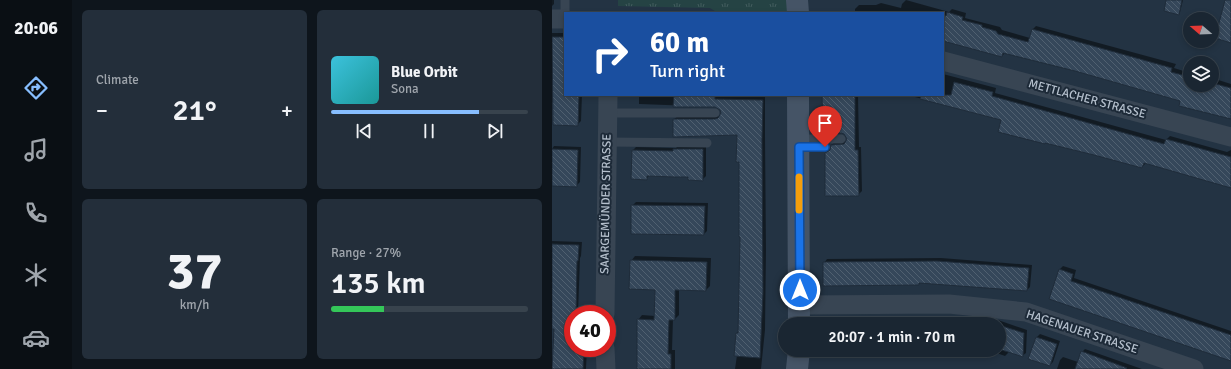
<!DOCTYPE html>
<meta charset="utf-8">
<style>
:root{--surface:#1a2632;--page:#232e3a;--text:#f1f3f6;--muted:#9fa5ac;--line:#38434d;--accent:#87beff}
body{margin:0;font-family:Signika,sans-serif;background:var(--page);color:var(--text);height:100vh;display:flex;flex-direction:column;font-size:15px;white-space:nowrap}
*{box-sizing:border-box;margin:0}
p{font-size:13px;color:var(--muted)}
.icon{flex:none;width:22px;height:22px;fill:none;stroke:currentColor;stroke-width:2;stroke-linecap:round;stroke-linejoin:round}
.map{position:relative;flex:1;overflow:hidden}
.side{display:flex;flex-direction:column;gap:10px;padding:10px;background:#0e151c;width:480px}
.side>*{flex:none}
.guide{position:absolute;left:12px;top:12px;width:380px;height:84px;border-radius:0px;box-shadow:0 2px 6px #0003,0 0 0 1px var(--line);background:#1a4fa0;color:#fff;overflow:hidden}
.needle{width:26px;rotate:289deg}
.fabs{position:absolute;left:631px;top:12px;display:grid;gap:8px}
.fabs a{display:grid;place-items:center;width:36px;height:36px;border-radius:50%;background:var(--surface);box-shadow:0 2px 6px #0003,0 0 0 1px var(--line);font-size:20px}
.speed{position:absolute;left:12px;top:305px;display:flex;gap:8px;font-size:20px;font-weight:700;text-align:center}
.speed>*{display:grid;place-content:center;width:52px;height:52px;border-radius:50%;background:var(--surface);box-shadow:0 2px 6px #0003,0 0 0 1px var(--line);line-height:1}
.speed .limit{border:6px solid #d22;background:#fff;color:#111}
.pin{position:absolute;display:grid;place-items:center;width:34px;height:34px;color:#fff;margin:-41px -17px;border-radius:50% 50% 50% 0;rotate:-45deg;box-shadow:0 0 4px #0007}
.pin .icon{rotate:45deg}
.me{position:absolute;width:44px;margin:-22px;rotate:0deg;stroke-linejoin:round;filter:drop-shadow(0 0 3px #0008)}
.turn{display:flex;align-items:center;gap:14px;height:84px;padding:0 20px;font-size:18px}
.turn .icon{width:52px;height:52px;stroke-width:2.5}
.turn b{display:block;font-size:28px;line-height:34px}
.big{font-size:30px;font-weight:600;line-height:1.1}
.side .card{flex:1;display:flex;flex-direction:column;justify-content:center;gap:6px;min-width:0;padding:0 14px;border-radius:6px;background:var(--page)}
.side .dial{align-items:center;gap:0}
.dial b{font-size:52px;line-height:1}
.song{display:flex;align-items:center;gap:12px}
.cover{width:48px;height:48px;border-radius:6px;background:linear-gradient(135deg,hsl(190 70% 55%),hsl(180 70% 35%))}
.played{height:4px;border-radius:2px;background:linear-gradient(90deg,var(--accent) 75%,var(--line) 75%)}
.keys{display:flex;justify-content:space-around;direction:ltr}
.heat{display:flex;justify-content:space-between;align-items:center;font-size:22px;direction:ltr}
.charge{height:6px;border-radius:3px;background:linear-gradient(90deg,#34c759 27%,var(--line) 0)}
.side .tiles{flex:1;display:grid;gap:10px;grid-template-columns:repeat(2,1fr)}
.trip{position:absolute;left:226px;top:317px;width:228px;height:40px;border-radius:20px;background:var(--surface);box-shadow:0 2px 6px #0003,0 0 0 1px var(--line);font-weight:600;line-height:40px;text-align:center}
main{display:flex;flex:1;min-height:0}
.tab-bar{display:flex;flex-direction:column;width:72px;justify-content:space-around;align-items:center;background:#0a0f14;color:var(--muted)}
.tab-bar .icon{width:28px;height:28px}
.tab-bar .on{color:var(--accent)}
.tab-bar b{font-size:18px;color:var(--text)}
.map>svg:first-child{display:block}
</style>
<main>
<nav class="tab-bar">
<b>20:06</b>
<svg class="icon on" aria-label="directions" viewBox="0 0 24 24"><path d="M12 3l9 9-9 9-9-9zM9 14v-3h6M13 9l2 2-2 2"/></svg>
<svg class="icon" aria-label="music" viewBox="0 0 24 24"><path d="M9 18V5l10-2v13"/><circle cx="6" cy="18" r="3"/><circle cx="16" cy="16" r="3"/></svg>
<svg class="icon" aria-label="phone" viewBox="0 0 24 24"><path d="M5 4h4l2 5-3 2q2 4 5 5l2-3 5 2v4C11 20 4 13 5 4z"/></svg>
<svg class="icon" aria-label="climate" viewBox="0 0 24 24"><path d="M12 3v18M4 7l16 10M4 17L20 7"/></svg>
<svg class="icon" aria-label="car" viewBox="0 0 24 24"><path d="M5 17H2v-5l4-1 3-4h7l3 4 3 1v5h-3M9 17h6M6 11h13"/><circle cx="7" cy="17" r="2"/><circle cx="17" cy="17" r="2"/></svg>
</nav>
<section class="side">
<div class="tiles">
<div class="card"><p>Climate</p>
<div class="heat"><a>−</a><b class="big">21°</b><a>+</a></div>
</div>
<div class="card">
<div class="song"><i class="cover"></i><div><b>Blue Orbit</b><p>Sona</p></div></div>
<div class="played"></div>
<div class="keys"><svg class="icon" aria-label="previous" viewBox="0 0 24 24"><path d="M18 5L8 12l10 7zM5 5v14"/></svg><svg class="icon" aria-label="pause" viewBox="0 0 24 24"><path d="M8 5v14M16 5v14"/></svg><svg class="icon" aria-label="next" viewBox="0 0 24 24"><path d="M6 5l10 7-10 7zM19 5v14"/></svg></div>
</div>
<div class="card dial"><b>37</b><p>km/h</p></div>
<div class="card"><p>Range · 27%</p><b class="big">135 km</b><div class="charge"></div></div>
</div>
</section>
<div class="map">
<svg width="679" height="369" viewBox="0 0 679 369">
<defs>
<pattern id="grass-tufts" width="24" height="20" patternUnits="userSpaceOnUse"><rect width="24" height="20" fill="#254344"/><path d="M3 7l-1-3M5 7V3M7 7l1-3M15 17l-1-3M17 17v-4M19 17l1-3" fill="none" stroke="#425c5e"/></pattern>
<pattern id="building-back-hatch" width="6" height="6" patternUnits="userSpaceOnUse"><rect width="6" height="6" fill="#35475a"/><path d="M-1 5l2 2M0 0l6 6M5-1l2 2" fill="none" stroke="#506070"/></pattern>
</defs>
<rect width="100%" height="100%" fill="#233343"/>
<path fill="url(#grass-tufts)" d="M 66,0 L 237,0 L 235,11 L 233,13 L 163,11 L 158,8 L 66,6 Z"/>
<path fill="#0007" d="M 0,0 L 2,0 L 2,4 L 0,6 Z
M 354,0 L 397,12 L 400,9 L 414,13 L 413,18 L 448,27 L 450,30 L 478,38 L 480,30 L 484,26 L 624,64 L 622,68 L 638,73 L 638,85 L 660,85 L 660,78 L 679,84 L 679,119 L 630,100 L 523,70 L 454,52 L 450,56 L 391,40 L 391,13 L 303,13 L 303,9 L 307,5 L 324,5 L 329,3 L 349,8 L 350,4 Z
M 615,0 L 631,0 L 628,12 L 627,14 Z
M 0,33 L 13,33 L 13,95 L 30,95 L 29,121 L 25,125 L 3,102 L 0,102 Z
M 391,74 L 444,88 L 443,93 L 614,140 L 618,136 L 675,152 L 679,150 L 679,187 L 594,163 L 590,167 L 450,119 L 355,95 L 391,95 Z
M 87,95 L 166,95 L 166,96 L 213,97 L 213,136 L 214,251 L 213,330 L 209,369 L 183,369 L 185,355 L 185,333 L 187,331 L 189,236 L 188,161 L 186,134 L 122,119 L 126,116 L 168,116 L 170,113 L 166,107 L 87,104 Z
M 271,95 L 306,95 L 307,147 L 309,147 L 310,191 L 306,195 L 274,153 L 279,149 L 279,145 L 283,142 L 295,141 L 296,139 Z
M 2,146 L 29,147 L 28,182 L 24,186 L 0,185 L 0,149 Z
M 126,146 L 154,146 L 154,176 L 150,180 L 137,176 L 98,175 L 94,179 L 81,150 L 84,147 L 124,148 Z
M 84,202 L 156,203 L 155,231 L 152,234 L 80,206 Z
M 0,241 L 30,242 L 29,256 L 28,258 L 26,314 L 21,314 L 21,348 L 35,348 L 34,369 L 1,369 L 3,328 L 0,328 Z
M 83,256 L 159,258 L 158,286 L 154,290 L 127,289 L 127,315 L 123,319 L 121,319 L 120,350 L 123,350 L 123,369 L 86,369 L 86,320 L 90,315 L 103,316 L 104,289 L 79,261 Z
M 389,258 L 480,265 L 478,287 L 475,290 L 368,283 L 367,284 L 272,263 L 275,259 Z
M 511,266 L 524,270 L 522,278 L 679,331 L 679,360 L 498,298 L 508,269 Z
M 446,320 L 475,330 L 474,353 L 470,356 L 457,352 L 453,356 L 439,351 L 439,350 L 447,350 L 447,324 L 443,324 Z
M 275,323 L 422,323 L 423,324 L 275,324 Z
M 488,334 L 508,341 L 501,362 L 498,365 L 484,338 Z
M 533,349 L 590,369 L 505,369 L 508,360 L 511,357 L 526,362 L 530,352 Z"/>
<path fill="url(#building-back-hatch)" stroke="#1f2c3a" d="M 614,0 L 630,0 L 627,15 L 612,11 Z
M 673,0 L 679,0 L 679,43 L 663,38 Z
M 395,12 L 411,17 L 410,20 L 430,25 L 430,27 L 444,31 L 446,34 L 476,42 L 480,29 L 620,68 L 619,72 L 638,77 L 638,85 L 660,85 L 660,83 L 679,88 L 679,119 L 627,106 L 628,101 L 523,71 L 451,53 L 450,57 L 391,41 L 391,15 L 394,16 Z
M 0,37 L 13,37 L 13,95 L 27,95 L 26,126 L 1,125 Z
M 402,82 L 441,92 L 440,96 L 501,113 L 612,144 L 614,139 L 679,157 L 679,188 L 592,163 L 590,168 L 542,155 L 493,143 L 493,144 L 446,132 L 449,120 L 368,99 L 369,95 L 399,95 Z
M 122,95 L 163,95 L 163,99 L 211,100 L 210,139 L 211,292 L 208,358 L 182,356 L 184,333 L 186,333 L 188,237 L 187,237 L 187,162 L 184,162 L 185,135 L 121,137 L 121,119 L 163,119 L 166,118 L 169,113 L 168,110 L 163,107 L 121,107 Z
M 270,95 L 303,95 L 303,150 L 306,150 L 307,196 L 273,196 L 273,153 L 278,150 L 279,145 L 292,144 L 295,139 L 292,134 L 289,133 L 271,133 Z
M 0,149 L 26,150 L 25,187 L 0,186 Z
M 121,149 L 151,149 L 151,181 L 136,180 L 136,177 L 122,177 L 95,176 L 95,180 L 79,179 L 80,150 L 121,151 Z
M 79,205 L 153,206 L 152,235 L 79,234 Z
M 0,244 L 27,245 L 26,261 L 25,261 L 24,314 L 21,314 L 21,348 L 32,348 L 31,369 L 0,369 L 2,329 L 0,329 Z
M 78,260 L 155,262 L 154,291 L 123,290 L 123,320 L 117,320 L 116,354 L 119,354 L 119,369 L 85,369 L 85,319 L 102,320 L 103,290 L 77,289 Z
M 385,261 L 477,268 L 475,291 L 367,283 L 367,285 L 271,286 L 271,262 Z
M 507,269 L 521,274 L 519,281 L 679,335 L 679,361 L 497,299 Z
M 447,325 L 472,333 L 471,357 L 447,349 Z
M 484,337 L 505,344 L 498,366 L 476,359 Z
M 529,351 L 575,368 L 574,369 L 523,369 Z"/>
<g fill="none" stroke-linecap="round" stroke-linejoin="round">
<path stroke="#384553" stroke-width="9" d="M 13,0 L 13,13
M 56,113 L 163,113
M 247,139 L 289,139
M 55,142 L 155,143
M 247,147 L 273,147"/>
<path stroke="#384553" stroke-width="19" d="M 0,19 L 13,19
M 391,61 L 679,137
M 248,305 L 397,304 L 474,312 L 642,369
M 53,314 L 56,95
M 53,348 L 54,369"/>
<path stroke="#455466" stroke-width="22" d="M 245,0 L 246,13
M 246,95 L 247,324
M 245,369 L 247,350"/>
</g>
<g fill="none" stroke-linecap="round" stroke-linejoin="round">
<g stroke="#114b97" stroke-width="10">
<path id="route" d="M 248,290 L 247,147 L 273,147"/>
</g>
<use href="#route" stroke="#1a73e8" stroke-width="7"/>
<path stroke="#f59e0b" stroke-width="7" d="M 247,177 L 247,210"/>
</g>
<g text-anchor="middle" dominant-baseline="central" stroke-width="4" stroke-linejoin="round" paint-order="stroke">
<g font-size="12" fill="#b5c0cd" stroke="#1d2a38">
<text transform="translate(535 99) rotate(15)">METTLACHER STRASSE</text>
<text transform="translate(54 204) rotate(-89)">SAARGEMÜNDER STRASSE</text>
<text transform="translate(530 332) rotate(18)">HAGENAUER STRASSE</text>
</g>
</g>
</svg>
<div class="fabs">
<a><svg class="needle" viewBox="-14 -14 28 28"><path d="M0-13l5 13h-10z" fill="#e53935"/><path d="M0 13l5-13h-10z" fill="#9fa5ac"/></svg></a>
<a><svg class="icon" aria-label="layers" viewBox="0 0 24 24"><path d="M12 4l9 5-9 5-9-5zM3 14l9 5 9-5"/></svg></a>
</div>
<div class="speed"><div class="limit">40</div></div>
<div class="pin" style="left:273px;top:147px;background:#d93025"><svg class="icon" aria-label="arrive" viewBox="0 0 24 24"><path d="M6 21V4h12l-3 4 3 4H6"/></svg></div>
<svg class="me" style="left:248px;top:290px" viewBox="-20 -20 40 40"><circle r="17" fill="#1a73e8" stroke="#fff" stroke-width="3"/><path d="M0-11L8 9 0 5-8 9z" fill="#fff"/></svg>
<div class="trip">20:07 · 1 min · 70 m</div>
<div class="guide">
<div class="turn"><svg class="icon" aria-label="right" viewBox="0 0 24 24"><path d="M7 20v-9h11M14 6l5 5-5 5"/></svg><div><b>60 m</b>Turn right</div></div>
</div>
</div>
</main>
